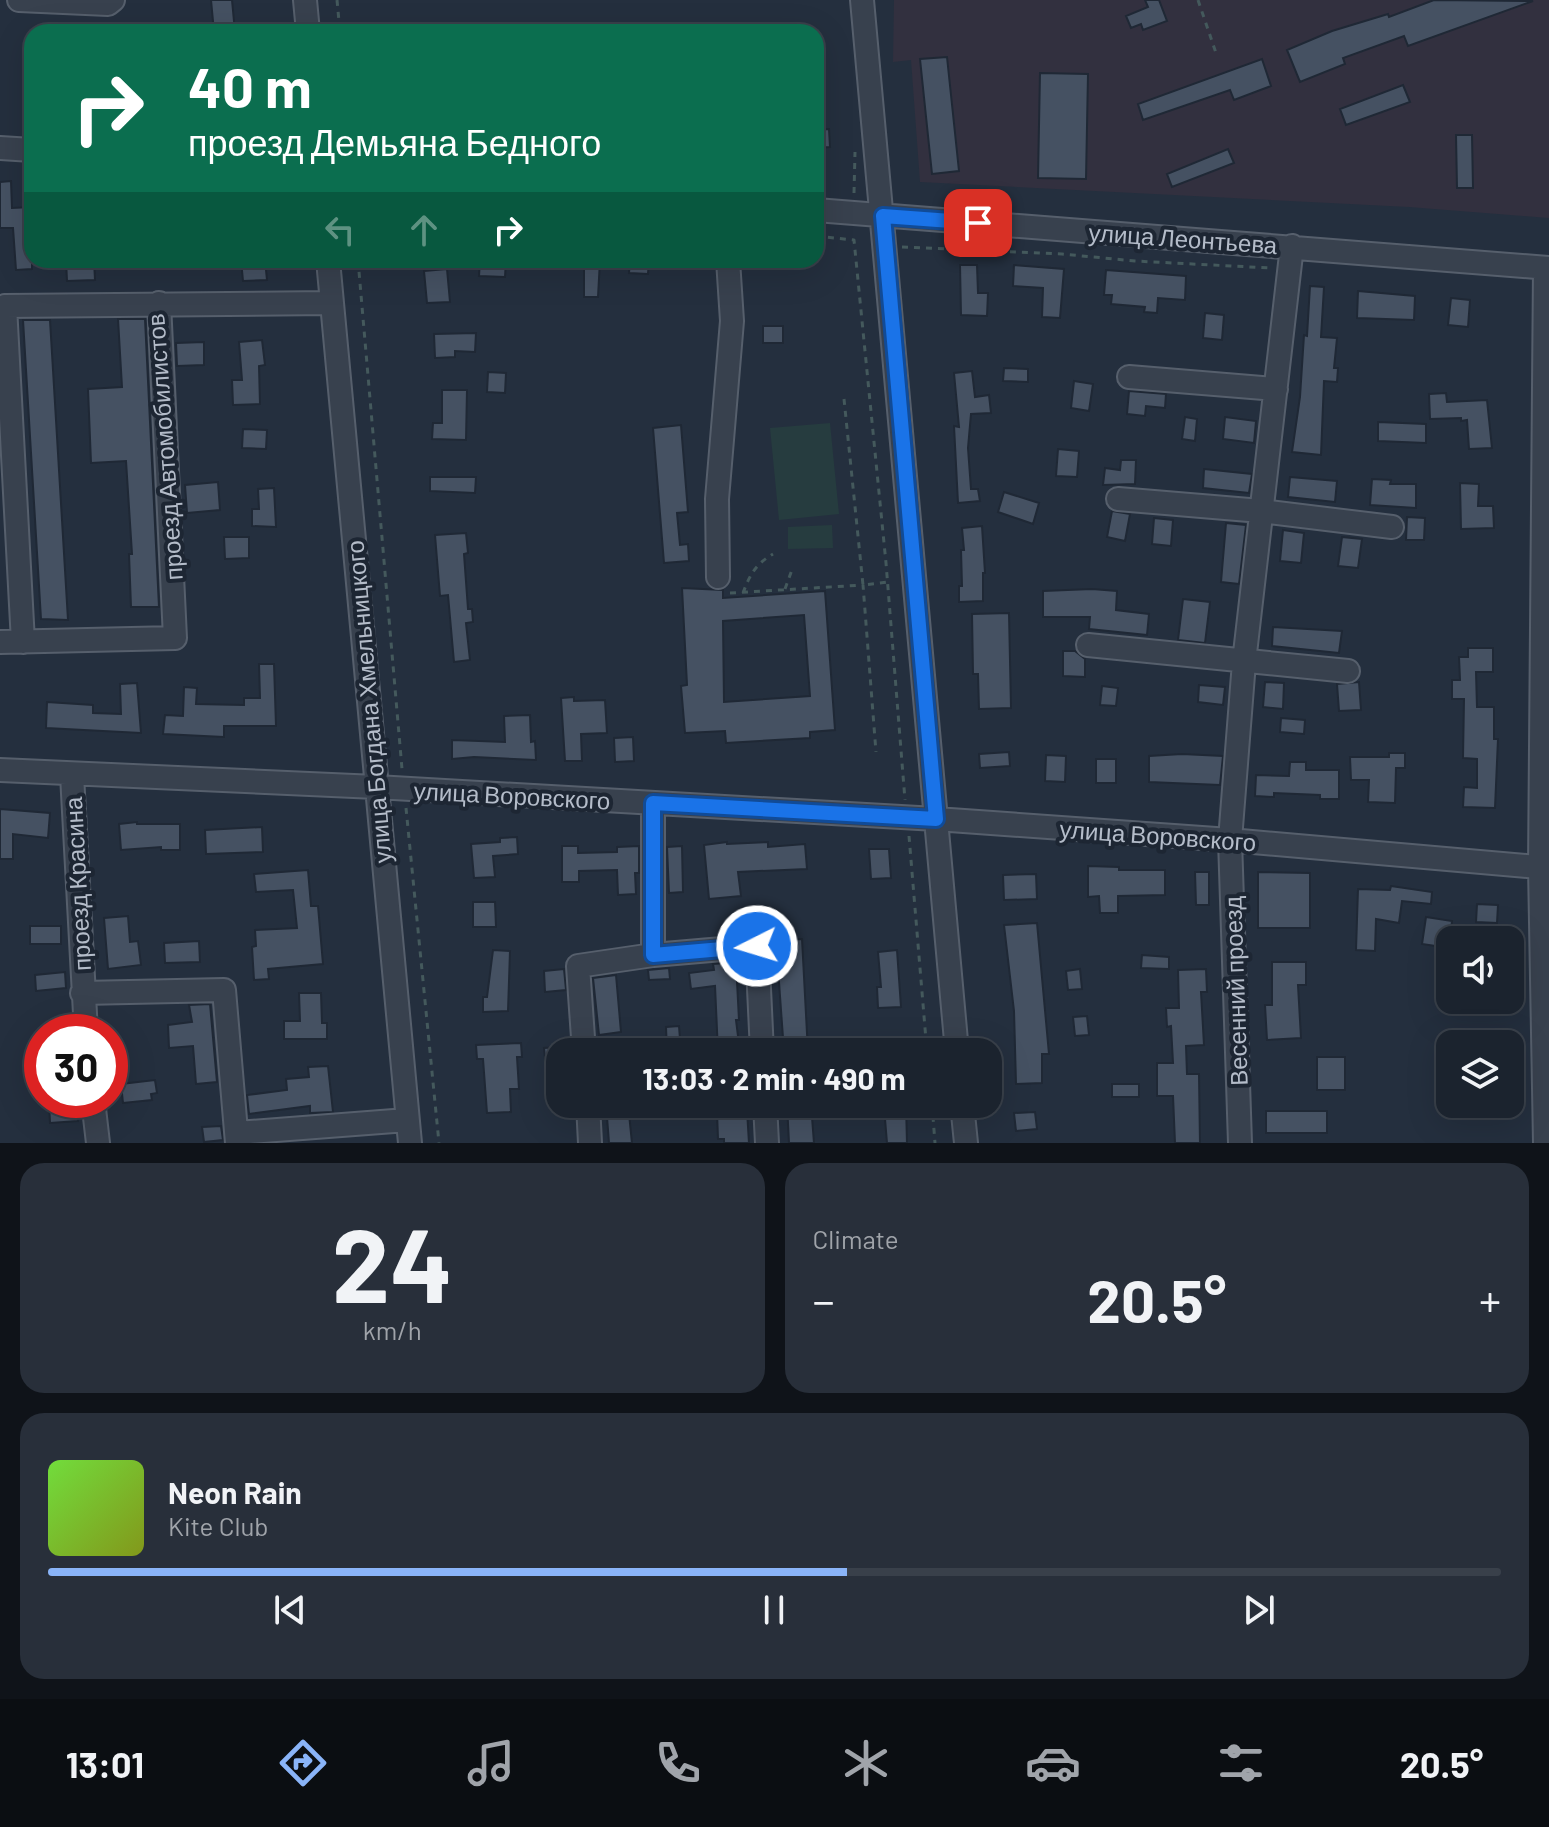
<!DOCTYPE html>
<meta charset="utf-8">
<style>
:root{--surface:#1b232e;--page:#282f3a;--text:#f1f3f6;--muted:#a0a4aa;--line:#39404a;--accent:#8ab4f8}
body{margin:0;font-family:Barlow,sans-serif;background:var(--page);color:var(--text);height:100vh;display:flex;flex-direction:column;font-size:30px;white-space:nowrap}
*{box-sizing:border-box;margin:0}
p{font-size:26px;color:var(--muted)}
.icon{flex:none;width:44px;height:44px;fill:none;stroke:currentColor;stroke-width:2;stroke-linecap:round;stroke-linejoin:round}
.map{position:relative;height:1143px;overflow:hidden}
.panel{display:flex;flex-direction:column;gap:20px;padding:20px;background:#0f1319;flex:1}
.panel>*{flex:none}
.banner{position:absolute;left:24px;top:24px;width:800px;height:244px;border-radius:24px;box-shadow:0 8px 32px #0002,0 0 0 2px var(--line);background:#0b6e4f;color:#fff;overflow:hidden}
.tools{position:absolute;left:1436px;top:926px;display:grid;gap:16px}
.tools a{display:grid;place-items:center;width:88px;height:88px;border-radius:16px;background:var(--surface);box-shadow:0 8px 32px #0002,0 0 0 2px var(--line);font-size:40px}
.speed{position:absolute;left:24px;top:1014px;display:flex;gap:16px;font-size:40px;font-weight:700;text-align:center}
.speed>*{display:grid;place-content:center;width:104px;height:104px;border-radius:50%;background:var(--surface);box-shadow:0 8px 32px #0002,0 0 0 2px var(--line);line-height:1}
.speed .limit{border:12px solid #d22;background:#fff;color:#111}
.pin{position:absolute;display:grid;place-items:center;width:68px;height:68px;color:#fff;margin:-34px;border-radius:16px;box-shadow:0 4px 12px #0006}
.me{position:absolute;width:88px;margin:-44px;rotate:265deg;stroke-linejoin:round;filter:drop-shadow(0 0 6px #0008)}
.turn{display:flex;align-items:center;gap:28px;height:168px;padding:0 32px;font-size:36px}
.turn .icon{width:104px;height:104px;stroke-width:2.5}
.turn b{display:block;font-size:56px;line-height:68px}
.lanes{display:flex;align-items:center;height:76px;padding:0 32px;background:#0003;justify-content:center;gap:40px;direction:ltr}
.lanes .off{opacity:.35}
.big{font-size:60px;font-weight:700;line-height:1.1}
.panel .card{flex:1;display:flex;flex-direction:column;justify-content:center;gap:12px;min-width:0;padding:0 28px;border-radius:24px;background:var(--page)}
.panel .dial{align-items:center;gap:0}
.dial b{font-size:104px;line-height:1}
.song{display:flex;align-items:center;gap:24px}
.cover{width:96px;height:96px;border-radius:12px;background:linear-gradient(135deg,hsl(100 70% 55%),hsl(70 70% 35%))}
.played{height:8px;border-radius:4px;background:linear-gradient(90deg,var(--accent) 55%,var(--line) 55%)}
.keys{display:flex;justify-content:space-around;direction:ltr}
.heat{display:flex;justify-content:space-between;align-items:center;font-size:44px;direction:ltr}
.panel .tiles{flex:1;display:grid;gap:20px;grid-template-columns:1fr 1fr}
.card:last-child{grid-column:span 2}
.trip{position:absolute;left:546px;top:1038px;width:456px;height:80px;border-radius:24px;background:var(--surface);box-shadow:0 8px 32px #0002,0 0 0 2px var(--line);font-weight:700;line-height:80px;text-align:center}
.menu{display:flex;height:128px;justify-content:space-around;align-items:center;background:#0b0e12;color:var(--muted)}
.menu .icon{width:56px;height:56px}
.menu .selected{color:var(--accent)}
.menu b{font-size:36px;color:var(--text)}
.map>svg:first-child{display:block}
</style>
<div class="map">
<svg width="1549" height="1143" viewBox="0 0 1549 1143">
<rect width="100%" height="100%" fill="#242f3e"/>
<path fill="#32303f" d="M 894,0 L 1549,0 L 1549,218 L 1409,207 L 920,182 L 911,60 L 893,62 Z"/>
<path fill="#263c3f" d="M 830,423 L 839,514 L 779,520 L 770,428 Z
M 832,525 L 833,548 L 788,549 L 788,527 Z"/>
<path fill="#455162" stroke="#1f2835" stroke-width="2" fill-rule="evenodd" d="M 211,0 L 232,0 L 235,32 L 214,32 Z
M 1145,0 L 1159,0 L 1167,21 L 1143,30 L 1141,24 L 1131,28 L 1126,16 L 1148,7 Z
M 1434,0 L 1533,1 L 1408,46 L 1404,36 L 1343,58 L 1345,64 L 1300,82 L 1287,50 L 1332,31 L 1388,14 L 1389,17 Z
M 947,57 L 959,171 L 932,174 L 920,59 Z
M 1262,59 L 1271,86 L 1234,100 L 1230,90 L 1143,120 L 1138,104 Z
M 1040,73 L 1088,74 L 1086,179 L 1038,178 Z
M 1403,85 L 1410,102 L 1346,125 L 1340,109 Z
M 829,129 L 830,147 L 816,148 L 816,130 Z
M 1456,135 L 1472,135 L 1473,188 L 1457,188 Z
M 1228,149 L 1234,163 L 1172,187 L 1167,174 Z
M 11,181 L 12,208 L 32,207 L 32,269 L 16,270 L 13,228 L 0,228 L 0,182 Z
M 66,260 L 94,260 L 95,280 L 67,281 Z
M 241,260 L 265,260 L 267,280 L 243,281 Z
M 480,260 L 506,260 L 505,277 L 479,276 Z
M 584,260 L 600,260 L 598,297 L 584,297 Z
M 630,260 L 649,260 L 648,274 L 629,273 Z
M 960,265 L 977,265 L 978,293 L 988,293 L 987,316 L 961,315 Z
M 1014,265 L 1064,269 L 1060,318 L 1042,317 L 1043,288 L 1013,286 Z
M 447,269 L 450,302 L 427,303 L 424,271 Z
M 1106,270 L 1186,276 L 1185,300 L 1158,298 L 1157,313 L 1144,312 L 1145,307 L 1111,304 L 1112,295 L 1104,295 Z
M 1310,286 L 1324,287 L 1321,337 L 1337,338 L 1334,368 L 1338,368 L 1337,382 L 1324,381 L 1321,455 L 1292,452 L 1300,397 L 1304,335 L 1307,336 Z
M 1358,291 L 1415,296 L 1414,320 L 1357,318 Z
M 1451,298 L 1470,300 L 1468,327 L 1448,325 Z
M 1205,313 L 1224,315 L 1222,340 L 1203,338 Z
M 118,319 L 145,319 L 159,607 L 131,607 L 129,554 L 132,554 L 126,461 L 91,463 L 88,389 L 122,387 Z
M 23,320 L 50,320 L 68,620 L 41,619 Z
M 763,326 L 783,326 L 783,343 L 763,343 Z
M 476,333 L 475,352 L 455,351 L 455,357 L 435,358 L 434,334 Z
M 262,340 L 265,365 L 259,366 L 260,404 L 233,405 L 232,380 L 242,380 L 239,342 Z
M 204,342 L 204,365 L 177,366 L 176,343 Z
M 1004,368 L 1028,369 L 1028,382 L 1003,381 Z
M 972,371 L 975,397 L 989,395 L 991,413 L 971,414 L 968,448 L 971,489 L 978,489 L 980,501 L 958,503 L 954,426 L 959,427 L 954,373 Z
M 488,372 L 506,373 L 505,393 L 487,392 Z
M 1074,381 L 1093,384 L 1089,411 L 1071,408 Z
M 442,390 L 467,390 L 466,440 L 432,439 L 433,423 L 442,423 Z
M 1129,391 L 1166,394 L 1165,408 L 1146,406 L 1145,416 L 1127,414 Z
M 1446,393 L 1447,402 L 1487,400 L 1492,448 L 1469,449 L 1467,420 L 1461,421 L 1461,418 L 1430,419 L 1429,394 Z
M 1185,417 L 1197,419 L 1195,441 L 1182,439 Z
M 1225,417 L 1256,421 L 1254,443 L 1223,439 Z
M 1378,422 L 1426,424 L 1426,443 L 1378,441 Z
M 681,425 L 688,512 L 677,513 L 680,545 L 688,544 L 689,561 L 664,563 L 653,428 Z
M 243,429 L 267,430 L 266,449 L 242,448 Z
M 1058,449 L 1079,451 L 1077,477 L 1056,476 Z
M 1121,460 L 1136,460 L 1135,484 L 1103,485 L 1105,468 L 1120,470 Z
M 1204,469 L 1252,474 L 1249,493 L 1203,488 Z
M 430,477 L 476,477 L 475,493 L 430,491 Z
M 1290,477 L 1337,481 L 1335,502 L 1288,497 Z
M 1372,479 L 1391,480 L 1390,484 L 1416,484 L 1416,508 L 1370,505 Z
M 218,482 L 220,510 L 187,513 L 185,485 Z
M 1460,483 L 1479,484 L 1478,506 L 1493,506 L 1494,528 L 1461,529 Z
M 274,488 L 276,527 L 252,526 L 252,509 L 259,509 L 258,489 Z
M 1004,492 L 1039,503 L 1033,524 L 998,512 Z
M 1112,511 L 1130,514 L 1125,541 L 1107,537 Z
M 1407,517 L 1425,518 L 1424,540 L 1406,540 Z
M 1154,518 L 1173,520 L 1171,546 L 1152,544 Z
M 1226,523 L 1246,525 L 1239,584 L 1221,582 Z
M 982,526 L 985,573 L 983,573 L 983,601 L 959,602 L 959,586 L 962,586 L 961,550 L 964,550 L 962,528 Z
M 1283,530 L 1304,533 L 1301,563 L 1280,561 Z
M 466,533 L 468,553 L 464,554 L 468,609 L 472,609 L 473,622 L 466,623 L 470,660 L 454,662 L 448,595 L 440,596 L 435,535 Z
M 224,537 L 249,537 L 249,558 L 225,559 Z
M 1342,537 L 1362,539 L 1358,568 L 1338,566 Z
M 682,588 L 723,590 L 723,598 L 825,591 L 835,730 L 810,732 L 810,738 L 726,743 L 725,731 L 685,733 L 681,686 L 687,685 ZM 804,615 L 810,696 L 724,702 L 723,621 Z
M 1092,589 L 1117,591 L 1116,610 L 1149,614 L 1147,635 L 1089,629 L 1090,617 L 1043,617 L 1043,591 Z
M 1183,599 L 1210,602 L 1205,643 L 1178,640 Z
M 1009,613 L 1011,708 L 979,709 L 978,674 L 973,674 L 972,614 Z
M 1273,627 L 1342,631 L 1339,653 L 1272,646 Z
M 1468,648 L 1493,648 L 1493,672 L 1476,672 L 1477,707 L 1494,707 L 1494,739 L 1498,739 L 1495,808 L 1463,807 L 1464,787 L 1477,788 L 1477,759 L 1463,758 L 1464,699 L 1452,699 L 1452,680 L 1460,680 L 1459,657 L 1468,657 Z
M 1063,651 L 1075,651 L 1085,659 L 1085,677 L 1063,676 Z
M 259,664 L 274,664 L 276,726 L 224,726 L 224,737 L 163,734 L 165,715 L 183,716 L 184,687 L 197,688 L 196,704 L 244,705 L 244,698 L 260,698 Z
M 1265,682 L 1284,683 L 1283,709 L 1263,707 Z
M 1359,682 L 1361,710 L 1339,711 L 1337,684 Z
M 137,683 L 141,733 L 46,728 L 47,702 L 93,705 L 93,713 L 121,714 L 120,684 Z
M 1199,685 L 1225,687 L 1223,705 L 1198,702 Z
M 1102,686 L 1118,688 L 1116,706 L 1100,705 Z
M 574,697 L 574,701 L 605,700 L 607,733 L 581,734 L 582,761 L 565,761 L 561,698 Z
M 530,715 L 531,742 L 535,741 L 536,760 L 474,757 L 452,759 L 452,740 L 505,742 L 504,716 Z
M 1281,718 L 1305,720 L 1304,734 L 1280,732 Z
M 633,737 L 634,761 L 615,762 L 614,738 Z
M 1009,752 L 1010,766 L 980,768 L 979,754 Z
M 1389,753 L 1405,753 L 1405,768 L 1396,768 L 1395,803 L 1368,802 L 1369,780 L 1351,780 L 1350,757 L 1389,757 Z
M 1182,754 L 1223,756 L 1220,785 L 1149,782 L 1149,756 Z
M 1046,755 L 1066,756 L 1065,782 L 1045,781 Z
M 1096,759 L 1116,759 L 1116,783 L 1096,783 Z
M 1290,762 L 1306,762 L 1306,770 L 1339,770 L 1339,799 L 1320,799 L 1320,795 L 1274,793 L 1274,797 L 1255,796 L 1256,775 L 1289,776 Z
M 0,809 L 50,813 L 48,838 L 13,834 L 13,859 L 0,859 Z
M 137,822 L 137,824 L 180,824 L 180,850 L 161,850 L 161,847 L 121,850 L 119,824 Z
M 262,827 L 263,852 L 206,854 L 205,830 Z
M 517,837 L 518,854 L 493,856 L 495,877 L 474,878 L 471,844 L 500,842 L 500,838 Z
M 727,842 L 727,844 L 768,842 L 768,847 L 805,844 L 807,869 L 738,872 L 741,896 L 709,899 L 704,845 Z
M 562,846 L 578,846 L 578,853 L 617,852 L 617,847 L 639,846 L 639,873 L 635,873 L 636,894 L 618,895 L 617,870 L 579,871 L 579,882 L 562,882 Z
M 682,846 L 683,892 L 669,893 L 667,847 Z
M 869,849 L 889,849 L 891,878 L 871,879 Z
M 1088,866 L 1119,867 L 1119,870 L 1165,870 L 1165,895 L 1118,896 L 1118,913 L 1100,913 L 1099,896 L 1088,897 Z
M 308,870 L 311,906 L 318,906 L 323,964 L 268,969 L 269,979 L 254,980 L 252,947 L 256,946 L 255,930 L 297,928 L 293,890 L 256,892 L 254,874 Z
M 1195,872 L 1209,872 L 1209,905 L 1196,905 Z
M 1258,872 L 1310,873 L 1310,928 L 1258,928 Z
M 1036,874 L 1037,899 L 1004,900 L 1003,875 Z
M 1391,886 L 1432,892 L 1431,904 L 1402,901 L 1399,923 L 1376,919 L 1375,951 L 1356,950 L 1358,889 L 1390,890 Z
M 473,902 L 495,902 L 496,927 L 473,927 Z
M 1477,904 L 1498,905 L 1497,923 L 1476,922 Z
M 128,916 L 130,942 L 138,941 L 141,965 L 108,969 L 104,918 Z
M 1426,917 L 1452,921 L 1449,948 L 1422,944 Z
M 1037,923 L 1049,1054 L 1042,1054 L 1042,1083 L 1016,1084 L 1014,1011 L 1004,925 Z
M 30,926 L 61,926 L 61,944 L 30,944 Z
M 802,939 L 808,1052 L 784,1052 L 776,940 Z
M 199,941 L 200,962 L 165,963 L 164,943 Z
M 493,950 L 510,951 L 508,1011 L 483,1012 L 483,997 L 487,997 Z
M 897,950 L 901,1007 L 878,1008 L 877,987 L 881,987 L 878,952 Z
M 1142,955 L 1169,957 L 1169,969 L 1141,968 Z
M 736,962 L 739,1020 L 736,1020 L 740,1052 L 718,1052 L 715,986 L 691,989 L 689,973 L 714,970 L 713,964 Z
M 1272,962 L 1306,962 L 1306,985 L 1298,985 L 1301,1038 L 1267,1040 L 1265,1005 L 1272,1005 Z
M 669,968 L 670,979 L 649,980 L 648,970 Z
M 564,969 L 566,990 L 545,992 L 544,971 Z
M 1080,969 L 1082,989 L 1068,990 L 1066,971 Z
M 1206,969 L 1207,992 L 1201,992 L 1204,1045 L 1186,1046 L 1187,1074 L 1199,1074 L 1200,1143 L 1175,1143 L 1173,1096 L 1157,1096 L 1157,1063 L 1173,1063 L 1171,1026 L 1167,1027 L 1166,1008 L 1179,1008 L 1178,970 Z
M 65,972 L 66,988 L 36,991 L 35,975 Z
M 616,975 L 621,1032 L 599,1035 L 593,978 Z
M 299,993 L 321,993 L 322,1023 L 327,1023 L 327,1039 L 284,1039 L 284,1021 L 300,1021 Z
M 210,1004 L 217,1082 L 196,1084 L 193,1046 L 169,1048 L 168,1025 L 192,1022 L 189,1005 Z
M 1087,1016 L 1089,1035 L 1075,1036 L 1073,1017 Z
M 679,1026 L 681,1052 L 667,1052 L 666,1027 Z
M 521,1043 L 522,1057 L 517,1057 L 519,1089 L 510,1089 L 511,1112 L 487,1113 L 483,1059 L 477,1059 L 476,1045 Z
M 560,1047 L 560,1068 L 546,1069 L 544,1048 Z
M 1317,1057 L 1345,1057 L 1345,1090 L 1317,1090 Z
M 328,1066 L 333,1112 L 310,1113 L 310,1106 L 249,1114 L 247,1095 L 287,1090 L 286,1079 L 309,1077 L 308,1067 Z
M 155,1080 L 157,1093 L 151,1094 L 152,1100 L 123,1103 L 121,1084 Z
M 1112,1084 L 1139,1084 L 1139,1097 L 1112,1097 Z
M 76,1101 L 78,1121 L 50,1123 L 49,1103 Z
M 606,1104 L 628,1104 L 632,1143 L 609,1143 Z
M 787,1104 L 811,1104 L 814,1143 L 789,1143 Z
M 880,1104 L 906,1104 L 907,1143 L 887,1143 L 885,1119 L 881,1119 Z
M 747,1110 L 749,1143 L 724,1143 L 724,1139 L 718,1139 L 717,1112 Z
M 1266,1111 L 1327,1111 L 1327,1133 L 1266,1133 Z
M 1035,1112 L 1037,1129 L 1016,1131 L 1014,1113 Z
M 221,1126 L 223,1140 L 204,1142 L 202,1127 Z"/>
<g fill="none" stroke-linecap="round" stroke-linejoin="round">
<g stroke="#565f6c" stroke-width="26">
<path id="minor" d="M 19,0 L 108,4 L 113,0
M 305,0 L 308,32
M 862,0 L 957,1052
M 0,148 L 32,150
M 816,210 L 1549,268
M 328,260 L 410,1143
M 1545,268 L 1540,867 L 1545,1143
M 1129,377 L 1276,389
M 1118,499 L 1261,511 L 1392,527
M 718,577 L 717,499 L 732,321 L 728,260
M 0,642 L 175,638 L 159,303
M 23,642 L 5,306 L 332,303
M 1088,645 L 1348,671
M 0,770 L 376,787 L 936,819 L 1230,840 L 1549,868
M 72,775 L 86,1032
M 653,803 L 653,955 L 757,946 L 762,1052
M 82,993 L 224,990 L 237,1143
M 584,1052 L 578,966 L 653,955
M 93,1100 L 98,1143
M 588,1104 L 590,1143
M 765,1104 L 767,1143
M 962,1104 L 966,1143
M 237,1133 L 407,1120
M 1240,1143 L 1230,840 L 1244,662 L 1292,246"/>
</g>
<path stroke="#44595c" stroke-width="3" stroke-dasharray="6 6" stroke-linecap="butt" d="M 337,0 L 340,32
M 1198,0 L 1216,53
M 854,193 L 855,152
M 816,236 L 854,240 L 886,563 L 905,800
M 902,247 L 1062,254 L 1135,261 L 1270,268
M 358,260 L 402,769
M 844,399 L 863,585 L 888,582
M 785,589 L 793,567
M 730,593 L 863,585 L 876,752
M 743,593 C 750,574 756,564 773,554
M 406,808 L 439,1143
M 909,836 L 927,1052
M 932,1104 L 935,1143"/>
<use href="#minor" stroke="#38414e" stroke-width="22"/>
</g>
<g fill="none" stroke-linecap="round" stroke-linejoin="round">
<g stroke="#114b97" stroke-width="20">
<path id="route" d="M 757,946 L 653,955 L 653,803 L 936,819 L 883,216 L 978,223"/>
</g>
<use href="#route" stroke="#1a73e8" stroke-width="14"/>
</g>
<g text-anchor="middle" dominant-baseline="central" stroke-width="8" stroke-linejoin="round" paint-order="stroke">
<g font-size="24" fill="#b4bcc9" stroke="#1d2633">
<text transform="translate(1183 238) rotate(4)">улица Леонтьева</text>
<text transform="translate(164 447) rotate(-94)">проезд Автомобилистов</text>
<text transform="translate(368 702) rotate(-95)">улица Богдана Хмельницкого</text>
<text transform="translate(512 795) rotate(3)">улица Воровского</text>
<text transform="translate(1158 835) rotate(4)">улица Воровского</text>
<text transform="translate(77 884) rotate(-93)">проезд Красина</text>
<text transform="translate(1235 991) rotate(-92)">Весенний проезд</text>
</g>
</g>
</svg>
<div class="tools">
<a><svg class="icon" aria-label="sound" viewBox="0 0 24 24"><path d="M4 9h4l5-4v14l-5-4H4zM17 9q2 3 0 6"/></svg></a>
<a><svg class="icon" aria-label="layers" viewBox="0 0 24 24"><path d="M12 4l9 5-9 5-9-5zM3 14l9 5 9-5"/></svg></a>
</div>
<div class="speed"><div class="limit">30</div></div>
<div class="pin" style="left:978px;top:223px;background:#d93025"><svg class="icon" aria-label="arrive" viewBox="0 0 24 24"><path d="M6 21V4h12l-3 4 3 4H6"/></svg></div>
<svg class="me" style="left:757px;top:946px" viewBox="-20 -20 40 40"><circle r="17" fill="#1a73e8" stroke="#fff" stroke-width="3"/><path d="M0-11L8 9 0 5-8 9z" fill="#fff"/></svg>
<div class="trip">13:03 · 2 min · 490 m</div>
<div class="banner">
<div class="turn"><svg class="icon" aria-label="right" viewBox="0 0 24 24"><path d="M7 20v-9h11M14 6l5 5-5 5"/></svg><div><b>40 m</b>проезд Демьяна Бедного</div></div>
<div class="lanes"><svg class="icon off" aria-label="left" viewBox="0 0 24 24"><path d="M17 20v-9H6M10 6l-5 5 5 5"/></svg><svg class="icon off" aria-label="ahead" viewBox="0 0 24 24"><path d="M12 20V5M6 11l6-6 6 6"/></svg><svg class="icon" aria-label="right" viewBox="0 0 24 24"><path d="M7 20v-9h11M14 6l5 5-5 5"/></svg></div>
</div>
</div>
<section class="panel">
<div class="tiles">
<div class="card dial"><b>24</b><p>km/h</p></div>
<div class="card"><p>Climate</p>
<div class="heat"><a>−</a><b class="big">20.5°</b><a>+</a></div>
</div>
<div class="card">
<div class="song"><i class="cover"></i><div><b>Neon Rain</b><p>Kite Club</p></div></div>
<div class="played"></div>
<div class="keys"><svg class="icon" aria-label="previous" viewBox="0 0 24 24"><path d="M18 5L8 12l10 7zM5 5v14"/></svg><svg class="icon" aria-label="pause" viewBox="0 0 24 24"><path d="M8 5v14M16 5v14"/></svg><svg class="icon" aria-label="next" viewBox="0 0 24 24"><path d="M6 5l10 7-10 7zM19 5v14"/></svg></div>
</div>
</div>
</section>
<nav class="menu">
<b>13:01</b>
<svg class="icon selected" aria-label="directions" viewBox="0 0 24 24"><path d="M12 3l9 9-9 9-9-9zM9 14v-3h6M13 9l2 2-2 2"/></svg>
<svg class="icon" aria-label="music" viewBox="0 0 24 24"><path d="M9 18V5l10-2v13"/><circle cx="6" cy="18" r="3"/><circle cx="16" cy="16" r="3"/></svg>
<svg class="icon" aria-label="phone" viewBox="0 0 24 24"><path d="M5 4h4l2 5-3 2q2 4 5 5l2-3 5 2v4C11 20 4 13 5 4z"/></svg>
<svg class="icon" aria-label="climate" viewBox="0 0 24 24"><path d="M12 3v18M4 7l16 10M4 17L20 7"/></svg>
<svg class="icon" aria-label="car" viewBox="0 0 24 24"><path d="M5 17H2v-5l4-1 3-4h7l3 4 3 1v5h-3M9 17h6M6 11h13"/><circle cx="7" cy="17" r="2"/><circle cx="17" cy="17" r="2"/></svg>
<svg class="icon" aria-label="filters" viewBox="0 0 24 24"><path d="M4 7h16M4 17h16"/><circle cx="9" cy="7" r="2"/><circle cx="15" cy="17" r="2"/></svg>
<b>20.5°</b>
</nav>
